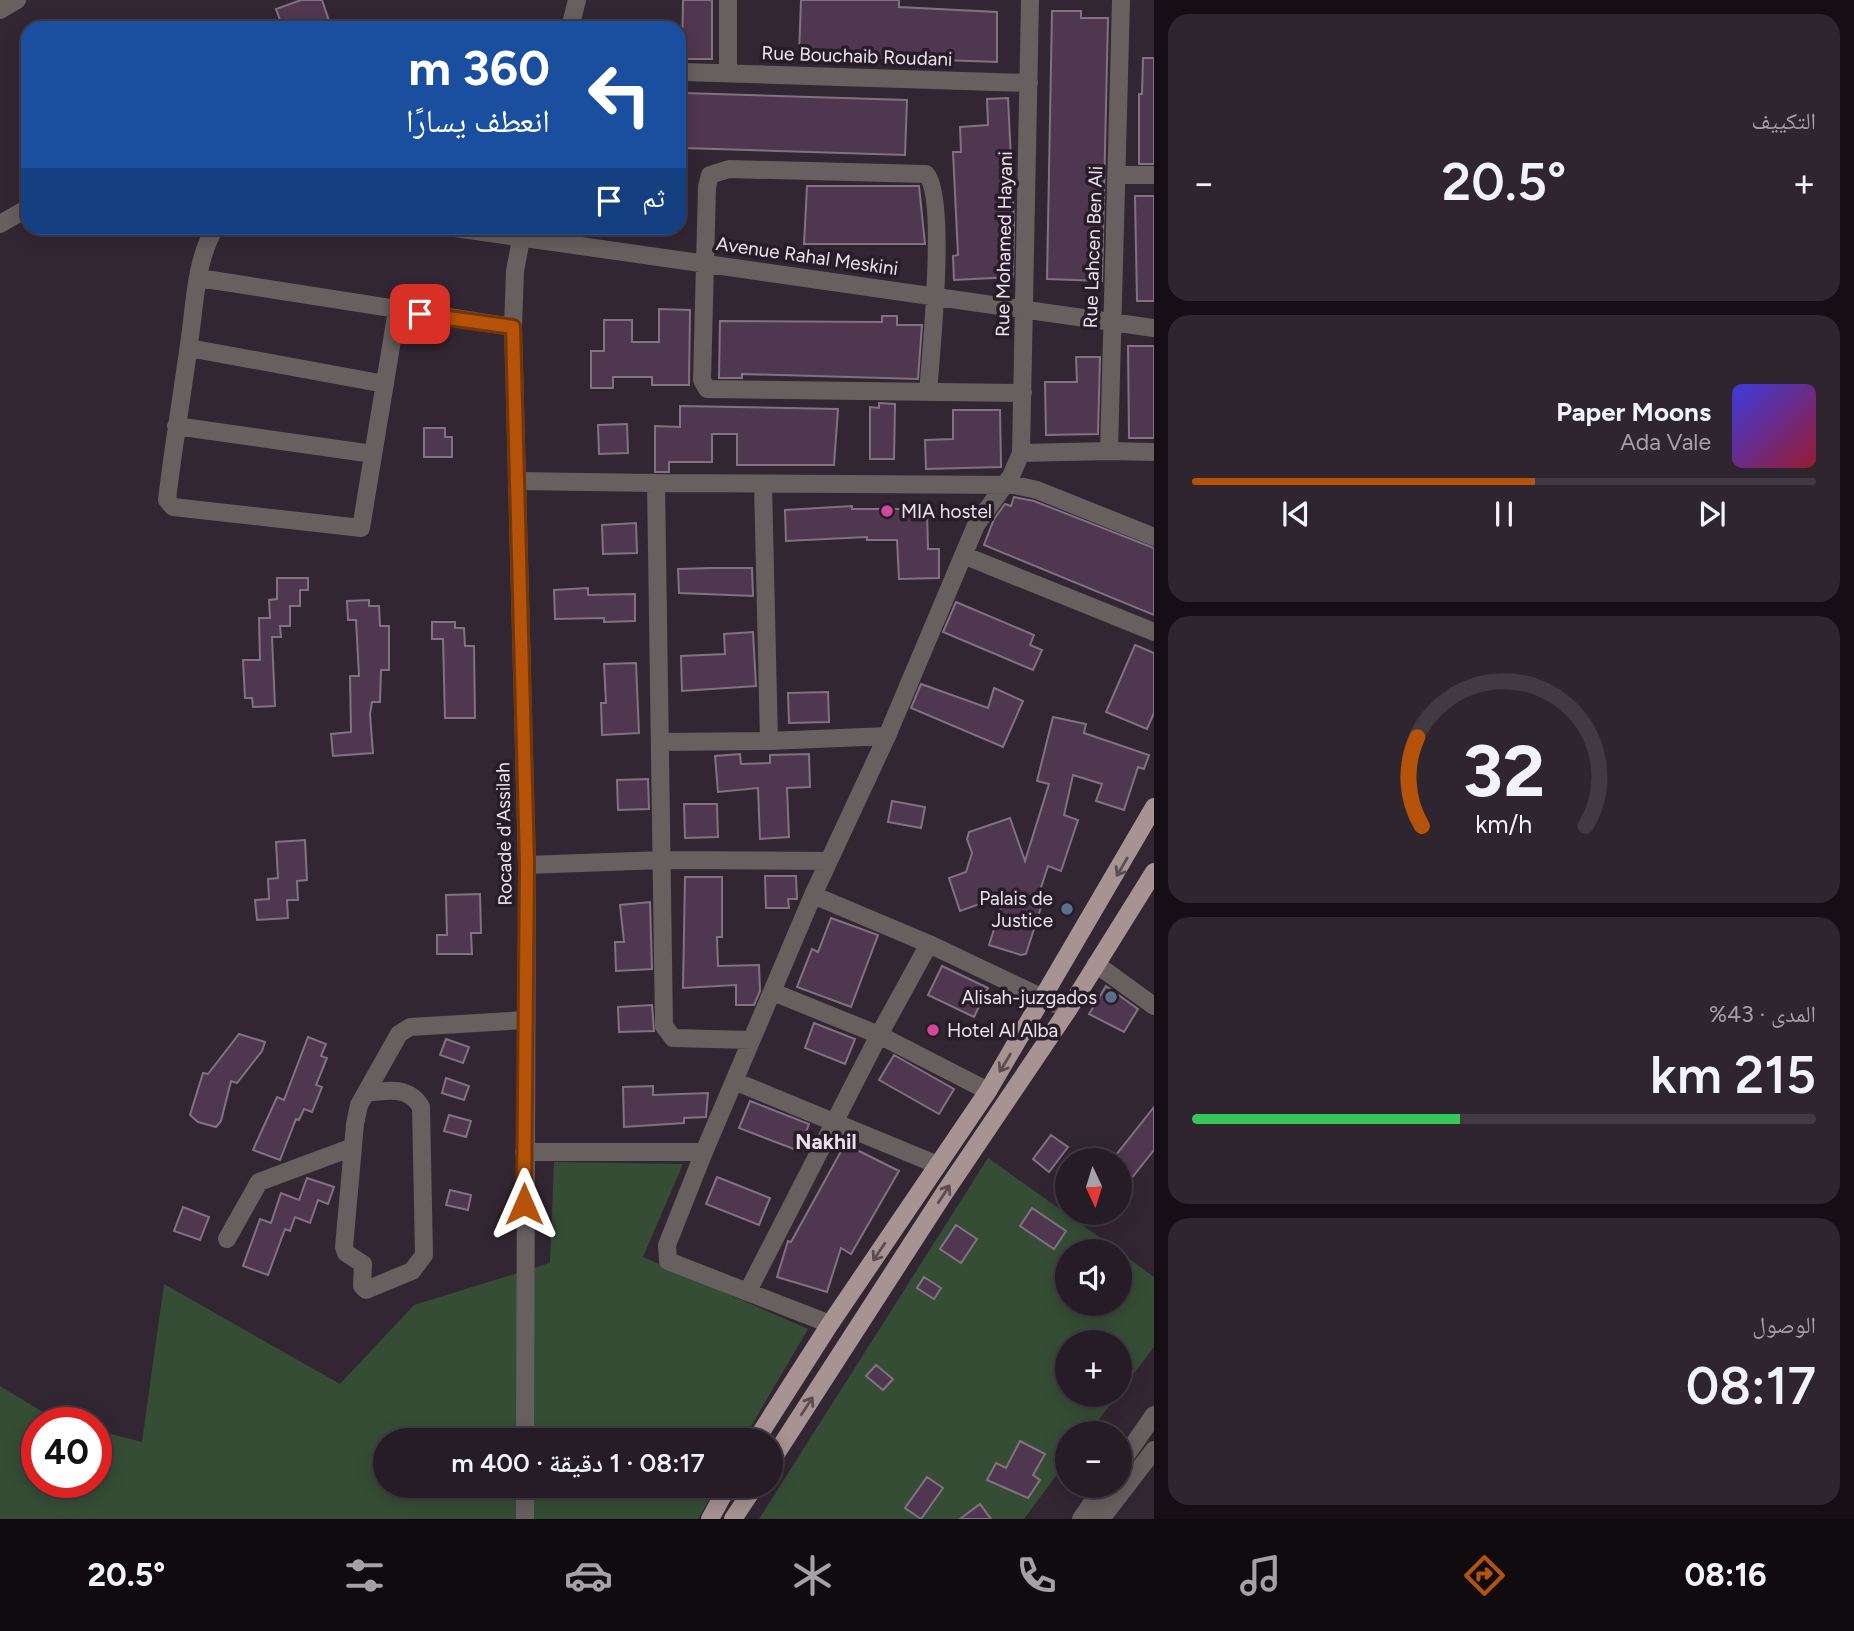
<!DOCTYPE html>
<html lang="ar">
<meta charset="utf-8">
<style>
:root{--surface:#261c26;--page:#2e252e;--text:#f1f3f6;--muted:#a4a1a7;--line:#423a43;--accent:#b45309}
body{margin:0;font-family:Figtree,"Noto Naskh Arabic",sans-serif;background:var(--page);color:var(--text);direction:rtl;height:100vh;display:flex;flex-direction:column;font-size:26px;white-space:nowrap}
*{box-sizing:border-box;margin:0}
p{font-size:23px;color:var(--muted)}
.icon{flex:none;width:38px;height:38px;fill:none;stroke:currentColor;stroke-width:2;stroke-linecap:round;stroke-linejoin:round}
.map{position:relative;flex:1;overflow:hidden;direction:ltr}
.side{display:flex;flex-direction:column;gap:14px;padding:14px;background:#150f15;width:700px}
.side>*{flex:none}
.guide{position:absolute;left:21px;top:21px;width:665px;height:214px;border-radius:21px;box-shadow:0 4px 18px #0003,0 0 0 2px var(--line);direction:rtl;background:#1a4fa0;color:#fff;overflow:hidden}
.needle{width:46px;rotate:176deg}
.fabs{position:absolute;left:1055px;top:1148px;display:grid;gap:14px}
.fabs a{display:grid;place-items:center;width:77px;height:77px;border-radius:50%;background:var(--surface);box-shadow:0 4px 18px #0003,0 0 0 2px var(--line);font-size:35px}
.speed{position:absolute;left:21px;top:1407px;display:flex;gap:14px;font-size:35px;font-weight:700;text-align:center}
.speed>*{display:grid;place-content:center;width:91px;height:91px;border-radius:50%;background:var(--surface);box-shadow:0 4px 18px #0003,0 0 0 2px var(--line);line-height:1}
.speed .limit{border:10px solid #d22;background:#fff;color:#111}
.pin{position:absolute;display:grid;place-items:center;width:60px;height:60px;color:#fff;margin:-30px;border-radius:14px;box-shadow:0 4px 10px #0006}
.me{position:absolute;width:77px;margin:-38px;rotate:0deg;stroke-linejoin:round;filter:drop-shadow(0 0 5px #0008)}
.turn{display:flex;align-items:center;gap:24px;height:147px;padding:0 21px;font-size:32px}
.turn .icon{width:91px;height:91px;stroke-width:2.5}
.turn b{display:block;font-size:49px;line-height:60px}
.then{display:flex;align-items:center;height:66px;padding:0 21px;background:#0003;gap:14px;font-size:26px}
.big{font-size:52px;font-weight:600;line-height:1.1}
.side .card{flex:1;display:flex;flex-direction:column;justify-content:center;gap:10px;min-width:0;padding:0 24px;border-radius:21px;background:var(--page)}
.side .dial{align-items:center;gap:0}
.dial svg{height:182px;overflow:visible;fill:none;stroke:var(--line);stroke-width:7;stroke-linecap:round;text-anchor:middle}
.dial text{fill:var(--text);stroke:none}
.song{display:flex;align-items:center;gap:21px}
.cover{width:84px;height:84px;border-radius:10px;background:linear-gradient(135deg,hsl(240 70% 55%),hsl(350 70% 35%))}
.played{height:7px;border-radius:4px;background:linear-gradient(90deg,var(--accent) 55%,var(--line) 55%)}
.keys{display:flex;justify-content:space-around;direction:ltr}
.heat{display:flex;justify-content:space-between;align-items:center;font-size:38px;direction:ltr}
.charge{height:10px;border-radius:5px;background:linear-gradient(90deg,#34c759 43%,var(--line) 0)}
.trip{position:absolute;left:373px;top:1428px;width:410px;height:70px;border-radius:35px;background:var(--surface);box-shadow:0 4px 18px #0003,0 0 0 2px var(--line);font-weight:600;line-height:70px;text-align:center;direction:rtl}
.dock{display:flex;height:112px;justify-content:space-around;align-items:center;background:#0f0b0f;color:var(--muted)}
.dock .icon{width:49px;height:49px}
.dock .on{color:var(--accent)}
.dock b{font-size:32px;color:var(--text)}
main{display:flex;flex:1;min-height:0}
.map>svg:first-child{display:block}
</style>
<main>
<section class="side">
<div class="card"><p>التكييف</p>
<div class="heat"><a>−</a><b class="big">20.5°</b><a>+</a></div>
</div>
<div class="card">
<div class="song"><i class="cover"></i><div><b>Paper Moons</b><p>Ada Vale</p></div></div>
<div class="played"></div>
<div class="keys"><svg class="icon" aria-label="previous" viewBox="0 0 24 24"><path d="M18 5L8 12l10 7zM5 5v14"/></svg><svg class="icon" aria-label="pause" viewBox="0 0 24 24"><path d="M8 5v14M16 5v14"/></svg><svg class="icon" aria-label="next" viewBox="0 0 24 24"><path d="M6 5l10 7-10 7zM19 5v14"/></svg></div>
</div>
<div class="card dial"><svg viewBox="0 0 100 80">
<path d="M14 69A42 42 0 1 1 86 69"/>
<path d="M14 69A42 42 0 0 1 12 30" stroke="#b45309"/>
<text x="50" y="56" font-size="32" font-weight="700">32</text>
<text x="50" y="72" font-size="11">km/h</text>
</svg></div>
<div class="card"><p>المدى · 43%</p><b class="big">215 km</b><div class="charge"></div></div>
<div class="card"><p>الوصول</p><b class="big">08:17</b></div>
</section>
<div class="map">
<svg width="1154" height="1519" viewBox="0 0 1154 1519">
<rect width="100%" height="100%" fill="#322632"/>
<path fill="#354d35" d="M 988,1158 L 1119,1251 L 1068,1251 L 1068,1304 L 1120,1304 L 1120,1252 L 1154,1277 L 1154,1347 L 1120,1392 L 1120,1342 L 1068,1342 L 1068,1395 L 1118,1395 L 1088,1433 L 1068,1433 L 1067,1461 L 1024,1519 L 759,1519 Z
M 554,1162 L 683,1164 L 643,1257 L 808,1329 L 743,1440 L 385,1440 L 385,1486 L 717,1486 L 698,1519 L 0,1519 L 0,1386 L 56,1420 L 67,1423 L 37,1423 L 37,1482 L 96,1482 L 96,1430 L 142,1442 L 164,1284 L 340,1384 L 414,1305 L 550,1263 Z"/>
<path fill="#503750" stroke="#807280" stroke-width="2" d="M 301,0 L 322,0 L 330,24 L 319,28 L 283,28 L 276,9 Z
M 683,0 L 712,0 L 712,59 L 682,59 Z
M 801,0 L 899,0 L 899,7 L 997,12 L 997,62 L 799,55 Z
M 1052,11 L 1081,11 L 1081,18 L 1108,18 L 1102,281 L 1047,279 Z
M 1143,58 L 1154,58 L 1154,164 L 1139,164 L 1139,94 L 1142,94 Z
M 684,93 L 907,100 L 905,155 L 684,148 Z
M 1008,98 L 1014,221 L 1013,277 L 954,280 L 953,256 L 958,255 L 953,152 L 961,152 L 960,127 L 988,125 L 987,99 Z
M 807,186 L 919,186 L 925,244 L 804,244 Z
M 1135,196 L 1154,196 L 1154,301 L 1137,301 Z
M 659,309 L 690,310 L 689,385 L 652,385 L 652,377 L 613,377 L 613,388 L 591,388 L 591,351 L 604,351 L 604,320 L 632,320 L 632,342 L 659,342 Z
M 882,316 L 897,316 L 897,325 L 922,325 L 918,379 L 742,374 L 742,378 L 719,378 L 720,321 L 882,322 Z
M 1128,346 L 1154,346 L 1154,438 L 1129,438 Z
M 1076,357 L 1100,357 L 1098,434 L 1046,435 L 1045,382 L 1077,382 Z
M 879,403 L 895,404 L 894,459 L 870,459 L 870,407 L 879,408 Z
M 680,406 L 838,409 L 834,465 L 737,465 L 737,434 L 712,434 L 712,462 L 669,462 L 669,472 L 655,472 L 655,426 L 680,427 Z
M 953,410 L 1000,410 L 1001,467 L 926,469 L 925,440 L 953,439 Z
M 627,424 L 628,453 L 599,454 L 598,425 Z
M 424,428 L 445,428 L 445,437 L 452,437 L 452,457 L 424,457 Z
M 1014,497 L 1034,501 L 1154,548 L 1154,615 L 984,545 L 994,519 L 1005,504 L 1011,506 Z
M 852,506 L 852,509 L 927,509 L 928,549 L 939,549 L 939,578 L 899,579 L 897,540 L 867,540 L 867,537 L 786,541 L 785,510 Z
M 636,523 L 637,553 L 603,554 L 602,525 Z
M 710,568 L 752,568 L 753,596 L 679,593 L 678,569 Z
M 277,578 L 308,578 L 308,590 L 300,590 L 300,606 L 290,606 L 290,626 L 280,626 L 281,637 L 272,637 L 275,706 L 253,707 L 252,698 L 245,698 L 243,660 L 260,660 L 259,618 L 270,618 L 269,600 L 277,599 Z
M 588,588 L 588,595 L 635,594 L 635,621 L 604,622 L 604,618 L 555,619 L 554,590 Z
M 369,600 L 369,606 L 379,606 L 380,626 L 389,626 L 389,670 L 381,670 L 380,702 L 372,702 L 370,714 L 373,753 L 333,756 L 331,734 L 351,732 L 350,676 L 359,676 L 356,620 L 348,620 L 347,601 Z
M 956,602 L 1034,635 L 1030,645 L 1042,650 L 1033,670 L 943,632 Z
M 432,622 L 455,622 L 455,628 L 464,628 L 465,646 L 474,646 L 475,718 L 445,718 L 443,639 L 432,639 Z
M 753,632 L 756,686 L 682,691 L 681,656 L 725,654 L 724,634 Z
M 1135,645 L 1154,653 L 1154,713 L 1147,729 L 1106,712 Z
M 636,663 L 639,733 L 602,735 L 601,703 L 606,703 L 604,664 Z
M 921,684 L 988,708 L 994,688 L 1023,701 L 1003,747 L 911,708 Z
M 828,692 L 829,722 L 789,723 L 788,693 Z
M 1053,717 L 1086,724 L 1084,733 L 1149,755 L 1144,769 L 1138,767 L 1124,810 L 1096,801 L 1102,784 L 1073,775 L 1064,815 L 1078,820 L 1061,871 L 1048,866 L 1036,903 L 1042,904 L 1026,954 L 1021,955 L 989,945 L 1005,895 L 960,911 L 949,878 L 966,872 L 972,853 L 967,839 L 969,832 L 1010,818 L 1025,861 L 1049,784 L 1037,781 Z
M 740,754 L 741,764 L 770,763 L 770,755 L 809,754 L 810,787 L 787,788 L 789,837 L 760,839 L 758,788 L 718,792 L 715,756 Z
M 648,779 L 649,809 L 618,810 L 617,780 Z
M 892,801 L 925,807 L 921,828 L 888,822 Z
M 684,804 L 717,804 L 718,837 L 685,838 Z
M 305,840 L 307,880 L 297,881 L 298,900 L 287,900 L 288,918 L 257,920 L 255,900 L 269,899 L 268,879 L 278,878 L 276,842 Z
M 765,876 L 796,876 L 797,899 L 788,899 L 789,908 L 766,908 Z
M 685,877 L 722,877 L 722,937 L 717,937 L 718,966 L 759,965 L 760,991 L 754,1005 L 736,1005 L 736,985 L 683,988 Z
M 480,894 L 481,933 L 471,933 L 472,954 L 437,954 L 437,935 L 447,935 L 446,895 Z
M 650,902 L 652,969 L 616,971 L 615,942 L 624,942 L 620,905 Z
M 831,918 L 878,935 L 851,1007 L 797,987 L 812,949 L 818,952 Z
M 942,966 L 988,988 L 974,1017 L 928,995 Z
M 1106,986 L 1138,1009 L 1124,1032 L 1089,1014 Z
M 652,1005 L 654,1031 L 619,1032 L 618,1007 Z
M 814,1023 L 855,1039 L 845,1064 L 805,1048 Z
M 239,1034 L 265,1042 L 262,1051 L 237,1083 L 231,1081 L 221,1121 L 216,1127 L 198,1122 L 190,1115 L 203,1073 L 208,1074 Z
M 308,1037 L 326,1044 L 321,1056 L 327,1058 L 316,1085 L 322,1087 L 312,1112 L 304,1109 L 299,1120 L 296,1119 L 280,1160 L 253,1150 L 277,1097 L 284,1100 Z
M 446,1039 L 469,1047 L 463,1063 L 440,1055 Z
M 894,1055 L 954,1089 L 939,1114 L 879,1080 Z
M 446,1078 L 469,1086 L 464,1100 L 442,1093 Z
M 653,1086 L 653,1095 L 708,1093 L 706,1117 L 684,1118 L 684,1123 L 624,1127 L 623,1087 Z
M 750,1101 L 809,1124 L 799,1151 L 739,1128 Z
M 1154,1107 L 1154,1150 L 1130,1180 L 1120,1172 L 1120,1160 L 1112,1160 Z
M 449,1115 L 471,1121 L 466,1137 L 444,1131 Z
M 1051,1135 L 1068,1147 L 1049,1172 L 1033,1159 Z
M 845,1144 L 899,1171 L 851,1254 L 841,1248 L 827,1292 L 777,1277 L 788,1241 L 791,1242 Z
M 717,1177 L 770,1198 L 759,1225 L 706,1204 Z
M 307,1178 L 334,1187 L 328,1204 L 318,1200 L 310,1223 L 295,1217 L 290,1231 L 285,1229 L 268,1275 L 243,1266 L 260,1219 L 271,1223 L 281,1193 L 299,1200 Z
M 450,1190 L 471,1195 L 468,1210 L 446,1205 Z
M 183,1207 L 209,1217 L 200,1240 L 174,1231 Z
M 1032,1208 L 1066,1231 L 1054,1249 L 1020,1226 Z
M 956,1225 L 977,1239 L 961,1263 L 940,1249 Z
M 924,1277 L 941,1288 L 934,1299 L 917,1288 Z
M 876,1365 L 893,1379 L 883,1390 L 866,1376 Z
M 1020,1441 L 1045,1454 L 1033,1475 L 1040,1480 L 1028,1498 L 987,1480 L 996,1463 L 1006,1468 Z
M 927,1477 L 943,1488 L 921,1519 L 905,1508 Z
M 980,1504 L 991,1519 L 960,1519 Z"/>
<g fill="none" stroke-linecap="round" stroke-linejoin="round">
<path stroke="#685f5f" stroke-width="18" d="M 1121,0 L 1109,451 L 1154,452
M 0,10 L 17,0
M 684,72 L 1029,83
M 728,73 L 728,0
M 1117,175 L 1154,175
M 0,224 L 28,208
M 215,228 C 195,261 195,306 189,344 C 182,396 173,448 167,500 L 173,507 L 361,528 L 397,310
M 455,228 L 1154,328
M 199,278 L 513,327
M 189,348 L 385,384
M 928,392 C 931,355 947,195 926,174 L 729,169 L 710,175 L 707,187 L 702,380 L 707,389 L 1023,393
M 176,426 L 373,454
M 1021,453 L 1109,451
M 517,481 L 656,483 L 664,1026 L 673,1038 L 751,1040
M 656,483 L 1015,485 L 1037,490 L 1154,537
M 763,484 L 769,741 L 887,736 L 976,525 L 1011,476 L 1021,453 L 1030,0
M 963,555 L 1154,632
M 887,736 L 813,895 L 929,944 L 879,1035 L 988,1091
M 661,742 L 769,741
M 527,865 L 663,860 L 829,861
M 929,944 L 1068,1010
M 1096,964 L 1154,1006
M 734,1081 L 938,1165
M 366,1093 C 387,1090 409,1086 421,1107 L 424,1255 L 412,1271 L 366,1290 L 362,1286 L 363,1264 L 346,1253 L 344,1247 L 355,1124 L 359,1105 L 399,1034 L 410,1027 L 525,1020
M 524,1152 L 704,1152 L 813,895
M 704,1152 L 667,1245 L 668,1261 L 830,1324
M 227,1239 L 259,1182 L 353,1147
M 748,1291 L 879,1035 L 773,992"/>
<path stroke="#685f5f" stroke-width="18" d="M 570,28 L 577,0
M 523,228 L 515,271 L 513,327 L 527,865 L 525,1440
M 1120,1464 L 1154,1415
M 525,1486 L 525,1519
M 1081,1519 L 1104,1486
M 1101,1519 L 1154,1450"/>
<path stroke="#a69392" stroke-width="18" d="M 756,1440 L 830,1324 L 988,1091 L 1154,807
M 770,1463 L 945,1192 L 1068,1010 L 1154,872
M 710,1519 L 728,1486
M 733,1519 L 755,1486"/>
</g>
<defs><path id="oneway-shaft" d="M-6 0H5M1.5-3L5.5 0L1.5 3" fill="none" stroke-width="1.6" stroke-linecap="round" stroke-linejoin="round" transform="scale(1.75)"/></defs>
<g stroke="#5a4c52">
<use href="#oneway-shaft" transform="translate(1122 867) rotate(120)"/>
<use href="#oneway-shaft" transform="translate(1005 1063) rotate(121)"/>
<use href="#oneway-shaft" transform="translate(944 1194) rotate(-57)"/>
<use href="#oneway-shaft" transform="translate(879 1252) rotate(124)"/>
<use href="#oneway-shaft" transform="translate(807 1406) rotate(-57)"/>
</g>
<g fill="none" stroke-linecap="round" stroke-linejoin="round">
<g stroke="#753606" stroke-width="18">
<path id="route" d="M 420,314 L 513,327 L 527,864 L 524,1204"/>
</g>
<use href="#route" stroke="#b45309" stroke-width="12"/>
</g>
<g fill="#d1479c" stroke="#281c28" stroke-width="2.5">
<circle cx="887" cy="511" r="7"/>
<circle cx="933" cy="1030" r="7"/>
</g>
<g fill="#5c6f8a" stroke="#281c28" stroke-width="2.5">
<circle cx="1067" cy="909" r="7"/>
<circle cx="1111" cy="997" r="7"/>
</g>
<g text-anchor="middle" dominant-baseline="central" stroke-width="7" stroke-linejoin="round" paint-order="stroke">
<g font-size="19" fill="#ebe3eb" stroke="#281c28">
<text transform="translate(857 56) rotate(2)">Rue Bouchaib Roudani</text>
<text transform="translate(1004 244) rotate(-89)">Rue Mohamed Hayani</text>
<text transform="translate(1093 247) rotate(-88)">Rue Lahcen Ben Ali</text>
<text transform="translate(807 256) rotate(8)">Avenue Rahal Meskini</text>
<text transform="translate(504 834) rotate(-91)">Rocade d'Assilah</text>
</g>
<g font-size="19" fill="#ebe3eb" stroke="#281c28" text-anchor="start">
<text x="901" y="511">MIA hostel</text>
<text x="1053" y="898" text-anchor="end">Palais de<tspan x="1053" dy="22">Justice</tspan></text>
<text x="1097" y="997" text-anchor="end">Alisah-juzgados</text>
<text x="947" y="1030">Hotel Al Alba</text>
</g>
<g font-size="21" font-weight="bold" fill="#eddded" stroke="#281c28">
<text x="826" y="1141">Nakhil</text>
</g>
</g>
</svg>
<div class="fabs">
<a><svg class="needle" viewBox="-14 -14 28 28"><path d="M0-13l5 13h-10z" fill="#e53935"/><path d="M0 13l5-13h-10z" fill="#a4a1a7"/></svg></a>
<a><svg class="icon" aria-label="sound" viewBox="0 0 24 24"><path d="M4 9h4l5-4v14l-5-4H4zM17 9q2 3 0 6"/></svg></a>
<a>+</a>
<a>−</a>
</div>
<div class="speed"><div class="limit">40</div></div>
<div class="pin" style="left:420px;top:314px;background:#d93025"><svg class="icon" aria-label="arrive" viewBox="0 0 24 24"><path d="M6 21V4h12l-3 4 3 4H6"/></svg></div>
<svg class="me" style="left:524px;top:1204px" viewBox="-20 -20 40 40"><path d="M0-17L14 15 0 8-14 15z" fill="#b45309" stroke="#fff" stroke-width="4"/></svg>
<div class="trip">08:17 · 1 دقيقة · 400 m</div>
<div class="guide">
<div class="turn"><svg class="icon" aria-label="left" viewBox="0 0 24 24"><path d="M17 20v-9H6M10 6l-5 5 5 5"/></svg><div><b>360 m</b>انعطف يسارًا</div></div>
<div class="then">ثم<svg class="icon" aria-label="arrive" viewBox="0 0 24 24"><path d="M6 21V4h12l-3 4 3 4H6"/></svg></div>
</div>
</div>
</main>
<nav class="dock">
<b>08:16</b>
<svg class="icon on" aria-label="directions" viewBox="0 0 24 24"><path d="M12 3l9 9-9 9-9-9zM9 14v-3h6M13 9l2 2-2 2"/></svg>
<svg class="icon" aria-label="music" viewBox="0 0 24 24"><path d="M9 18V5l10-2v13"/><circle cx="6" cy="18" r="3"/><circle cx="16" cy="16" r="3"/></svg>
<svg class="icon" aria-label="phone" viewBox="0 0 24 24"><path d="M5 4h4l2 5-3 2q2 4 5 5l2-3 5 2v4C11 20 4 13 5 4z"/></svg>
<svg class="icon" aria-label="climate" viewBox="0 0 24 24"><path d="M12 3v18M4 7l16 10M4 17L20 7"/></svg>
<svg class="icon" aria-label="car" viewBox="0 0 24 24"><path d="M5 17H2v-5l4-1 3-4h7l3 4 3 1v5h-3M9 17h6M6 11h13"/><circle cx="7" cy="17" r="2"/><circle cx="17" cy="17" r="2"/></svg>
<svg class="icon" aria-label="filters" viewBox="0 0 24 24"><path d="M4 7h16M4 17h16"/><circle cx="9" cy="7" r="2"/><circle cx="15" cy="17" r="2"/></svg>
<b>20.5°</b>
</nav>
